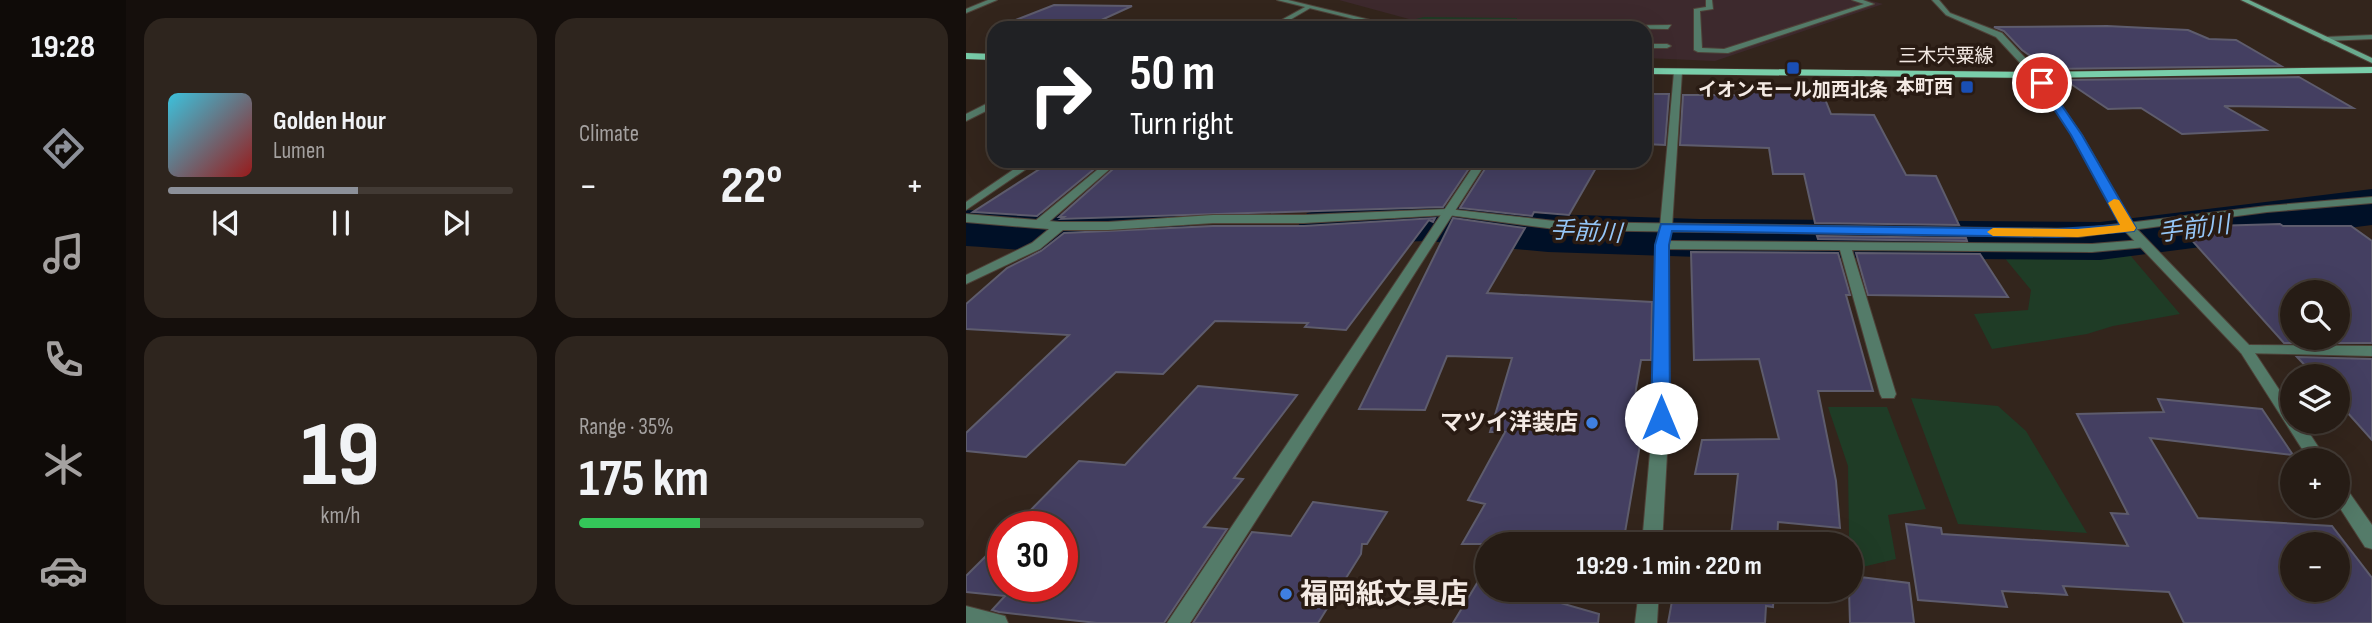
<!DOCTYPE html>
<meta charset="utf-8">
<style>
:root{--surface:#261c15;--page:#2e251e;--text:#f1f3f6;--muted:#a4a1a0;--line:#423a34;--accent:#8c9099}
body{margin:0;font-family:"Sofia Sans Condensed","Noto Sans JP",sans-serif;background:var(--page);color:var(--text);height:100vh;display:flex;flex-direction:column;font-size:26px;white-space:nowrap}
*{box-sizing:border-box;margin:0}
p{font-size:23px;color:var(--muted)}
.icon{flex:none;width:38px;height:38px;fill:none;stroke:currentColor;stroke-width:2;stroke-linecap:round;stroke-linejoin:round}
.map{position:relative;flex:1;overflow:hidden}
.drawer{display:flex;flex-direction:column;gap:18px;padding:18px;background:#150f0c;width:840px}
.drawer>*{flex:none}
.banner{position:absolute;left:21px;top:21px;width:665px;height:147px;border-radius:21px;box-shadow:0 7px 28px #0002,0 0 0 2px var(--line);background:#202124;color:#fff;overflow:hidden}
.buttons{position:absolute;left:1314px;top:280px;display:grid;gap:14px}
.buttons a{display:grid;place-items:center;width:70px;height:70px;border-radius:50%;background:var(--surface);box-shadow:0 7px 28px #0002,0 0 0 2px var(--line);font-size:35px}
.speed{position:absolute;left:21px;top:511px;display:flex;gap:14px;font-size:35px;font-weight:700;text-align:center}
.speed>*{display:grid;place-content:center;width:91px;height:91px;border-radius:50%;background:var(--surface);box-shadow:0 7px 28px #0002,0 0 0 2px var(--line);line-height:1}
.speed .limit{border:10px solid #d22;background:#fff;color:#111}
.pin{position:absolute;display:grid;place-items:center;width:60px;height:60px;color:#fff;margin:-30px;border:4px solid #fff;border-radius:50%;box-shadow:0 2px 7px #0007}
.me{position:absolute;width:77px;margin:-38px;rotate:0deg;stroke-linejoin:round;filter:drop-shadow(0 0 5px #0008)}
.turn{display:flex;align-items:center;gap:24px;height:147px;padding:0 28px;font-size:32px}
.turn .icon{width:91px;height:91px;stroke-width:2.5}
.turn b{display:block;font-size:49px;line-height:60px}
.big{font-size:52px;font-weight:700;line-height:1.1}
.drawer .card{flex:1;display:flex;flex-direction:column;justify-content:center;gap:10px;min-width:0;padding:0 24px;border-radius:21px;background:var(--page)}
.drawer .dial{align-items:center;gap:0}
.dial b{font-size:91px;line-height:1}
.song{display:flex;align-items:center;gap:21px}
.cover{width:84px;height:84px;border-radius:10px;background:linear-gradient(135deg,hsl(190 70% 55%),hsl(0 70% 35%))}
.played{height:7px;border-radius:4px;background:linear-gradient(90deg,var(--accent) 55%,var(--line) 55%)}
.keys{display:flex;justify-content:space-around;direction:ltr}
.heat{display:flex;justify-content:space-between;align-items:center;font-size:38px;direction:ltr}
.charge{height:10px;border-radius:5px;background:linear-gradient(90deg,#34c759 35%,var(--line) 0)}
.drawer .tiles{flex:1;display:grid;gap:18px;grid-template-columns:repeat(2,1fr)}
.trip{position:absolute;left:509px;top:532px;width:388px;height:70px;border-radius:35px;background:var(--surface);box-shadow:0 7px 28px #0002,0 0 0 2px var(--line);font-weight:700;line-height:70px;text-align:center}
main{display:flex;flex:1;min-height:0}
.tabs{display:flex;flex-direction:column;width:126px;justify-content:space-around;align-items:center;background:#0f0b08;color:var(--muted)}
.tabs .icon{width:49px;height:49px}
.tabs .on{color:var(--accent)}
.tabs b{font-size:32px;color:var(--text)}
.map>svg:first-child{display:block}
</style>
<main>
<nav class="tabs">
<b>19:28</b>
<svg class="icon on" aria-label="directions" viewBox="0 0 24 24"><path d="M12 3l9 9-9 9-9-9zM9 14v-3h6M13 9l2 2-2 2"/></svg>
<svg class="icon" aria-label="music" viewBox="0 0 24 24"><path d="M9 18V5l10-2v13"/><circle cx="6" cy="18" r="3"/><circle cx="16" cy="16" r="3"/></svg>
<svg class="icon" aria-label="phone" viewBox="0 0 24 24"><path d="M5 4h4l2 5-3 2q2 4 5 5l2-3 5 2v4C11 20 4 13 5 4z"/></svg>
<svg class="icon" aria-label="climate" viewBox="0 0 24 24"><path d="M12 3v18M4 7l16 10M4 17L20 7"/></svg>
<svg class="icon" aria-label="car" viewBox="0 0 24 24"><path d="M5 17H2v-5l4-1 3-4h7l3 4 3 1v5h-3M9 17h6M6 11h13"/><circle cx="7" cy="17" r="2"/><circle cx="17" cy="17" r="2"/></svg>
</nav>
<section class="drawer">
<div class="tiles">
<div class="card">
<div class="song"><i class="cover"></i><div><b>Golden Hour</b><p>Lumen</p></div></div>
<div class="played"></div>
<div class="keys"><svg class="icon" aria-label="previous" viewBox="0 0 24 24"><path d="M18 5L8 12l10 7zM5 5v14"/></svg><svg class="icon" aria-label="pause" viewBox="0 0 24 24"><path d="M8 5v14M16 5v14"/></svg><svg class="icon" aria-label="next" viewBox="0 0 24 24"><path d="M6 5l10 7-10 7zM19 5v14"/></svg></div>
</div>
<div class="card"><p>Climate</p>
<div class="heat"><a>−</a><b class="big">22°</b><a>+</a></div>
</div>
<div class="card dial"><b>19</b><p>km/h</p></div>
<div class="card"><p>Range · 35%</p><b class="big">175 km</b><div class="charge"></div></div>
</div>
</section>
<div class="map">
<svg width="1406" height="623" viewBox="0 0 1406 623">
<rect width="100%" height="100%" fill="#33251c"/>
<path fill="#3d292d" d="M 373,0 L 902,0 L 917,4 L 749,61 L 679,58 L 679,28 L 476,28 Z"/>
<path fill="#1f3c26" d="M 458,17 L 551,18 L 550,21 L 574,22 L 583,26 L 476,28 L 446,20 Z
M 1164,255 L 1214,314 L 1147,326 L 1121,334 L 1026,349 L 1008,314 L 1062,310 L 1065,290 L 1037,256 Z
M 945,398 L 1032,406 L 1060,431 L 1121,533 L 992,524 Z
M 862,407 L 921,407 L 960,509 L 922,515 L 930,559 L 892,568 L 883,536 L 882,466 Z"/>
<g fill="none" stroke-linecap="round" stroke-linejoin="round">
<path fill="#001027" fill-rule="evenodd" d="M 1406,189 L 1406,225 L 1134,260 L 733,257 L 582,252 L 461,241 L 363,244 L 341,239 L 332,226 L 341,213 L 363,208 L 461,205 L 582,214 L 733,219 L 1134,222 Z
M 0,210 L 116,215 L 197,213 L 219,219 L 228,232 L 219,245 C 151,262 69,250 0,246 Z"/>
</g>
<path fill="#443f61" stroke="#5e5c6d" stroke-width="2" fill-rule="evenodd" d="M 88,5 L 166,6 L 118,28 L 29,28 Z
M 1028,27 L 1141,26 L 1222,30 L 1243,39 L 1270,40 L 1315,66 L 1083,69 L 1056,50 L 1038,31 Z
M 1333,77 L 1387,108 L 1258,106 L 1300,130 L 1216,134 L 1175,108 L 1142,109 L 1099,80 Z
M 777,88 L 855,89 L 865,114 L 908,115 L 940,175 L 970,176 L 993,225 L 849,223 L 838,174 L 807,174 L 803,148 L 714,145 L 717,95 L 778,95 Z
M 679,94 L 703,94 L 699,145 L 679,144 Z
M 99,161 L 138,161 L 71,216 L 7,212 L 83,163 Z
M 156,161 L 508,161 L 477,207 L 95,219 L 98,217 L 93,217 Z
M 524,161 L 634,161 L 603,215 L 568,212 L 566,216 L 494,208 Z
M 469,218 L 467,222 L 463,220 L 380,330 L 339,327 L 342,323 L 249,321 L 197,374 L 150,372 L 60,457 L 0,451 L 0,433 L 103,335 L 0,329 L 0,304 L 41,268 L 75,251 L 98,233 L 247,226 L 338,226 Z
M 487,218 L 559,228 L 521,293 L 686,302 L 685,360 L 675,360 L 670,389 L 665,438 L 675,439 L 657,544 L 496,544 L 519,504 L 502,500 L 539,432 L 524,432 L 546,358 L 481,356 L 459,410 L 393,409 Z
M 1314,224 L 1317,226 L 1385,226 L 1406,241 L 1406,343 L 1318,343 L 1214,227 ZM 1326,292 L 1372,292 L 1372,338 L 1326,338 Z
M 851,236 L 1000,238 L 1001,241 L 852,239 Z
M 725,252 L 872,253 L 884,295 L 880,295 L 907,391 L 852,391 L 870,481 L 874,528 L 812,522 L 811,544 L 764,544 L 772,474 L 729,474 L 736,440 L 813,439 L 793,359 L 728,360 Z
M 890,253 L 1014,254 L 1042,297 L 902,295 Z
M 1331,357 L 1406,359 L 1406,440 L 1372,402 L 1372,376 L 1349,376 Z
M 232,386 L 331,395 L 268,478 L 277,479 L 238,527 L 261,529 L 198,623 L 131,623 L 33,612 L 26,610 L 39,596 L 0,592 L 0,576 L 37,539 L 37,586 L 96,586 L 96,527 L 48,527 L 113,461 L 159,465 Z
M 1192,399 L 1296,409 L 1327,455 L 1184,438 L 1232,518 L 1366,526 L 1406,578 L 1406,623 L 1218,623 L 1203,592 L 1097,586 L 1101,595 L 1036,591 L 1041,607 L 952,600 L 940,524 L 975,528 L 976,534 L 1162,546 L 1145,513 L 1162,514 L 1111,414 L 1198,412 ZM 1326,544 L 1372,544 L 1372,590 L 1326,590 Z
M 347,502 L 421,512 L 401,544 L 396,544 L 395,554 L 352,623 L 227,623 L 286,532 L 325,536 Z
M 886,576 L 943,583 L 948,623 L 884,623 L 883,590 L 886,590 Z
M 513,580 L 522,582 L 522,590 L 549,590 L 633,614 L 632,623 L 487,623 Z
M 708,590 L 758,597 L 759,590 L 808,590 L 807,607 L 800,606 L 799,623 L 702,623 Z"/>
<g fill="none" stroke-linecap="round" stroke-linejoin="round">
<g stroke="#4e4138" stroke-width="2">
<path id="service" d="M 740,0 L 746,0 L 747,9 L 734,11 L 736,48 L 758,49 L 898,4 L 886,0 L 897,0 L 908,4 L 762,53 L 732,52 L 728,50 L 728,9 L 740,7 Z
M 705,25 L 702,29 L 617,28 L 621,26 Z
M 679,44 L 701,44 L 705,46 L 701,48 L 679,48 Z
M 1406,197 L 1406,203 L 1301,212 L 1112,237 L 597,230 L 482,215 L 338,223 L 247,223 L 142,230 L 97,230 L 74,249 L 0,284 L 0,275 L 66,243 L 83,229 L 0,222 L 0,214 L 94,222 L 142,222 L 247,215 L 338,215 L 482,209 L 597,222 L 1112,229 L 1301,206 Z
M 1176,240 L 1180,241 L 1182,244 L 1180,247 L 1126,252 L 886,250 L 930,394 L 928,398 L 916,398 L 914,394 L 874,250 L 696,249 L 690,245 L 696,241 L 1126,244 Z
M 1280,345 L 1406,346 L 1406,356 L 1275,353 L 1273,350 L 1275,347 Z"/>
</g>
<g stroke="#4e4138" stroke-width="2">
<path id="minor" d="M 966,0 L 973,0 L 984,13 L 1036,33 L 1073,73 L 1116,135 L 1168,226 L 1285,347 L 1326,409 L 1326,422 L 1336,422 L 1361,460 L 1343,460 L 1275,353 L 1159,231 L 1106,135 L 1067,77 L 1030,37 L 980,15 Z
M 341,6 L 346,7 L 310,28 L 301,28 Z
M 1406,35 L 1406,39 L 1359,41 L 1355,39 L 1359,37 Z
M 712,70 L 716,72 L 706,227 L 702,245 L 703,418 L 696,544 L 676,544 L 687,418 L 690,245 L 694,227 L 708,72 Z
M 28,100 L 28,107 L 0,121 L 0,114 Z
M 60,161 L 72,161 L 0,210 L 0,202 Z
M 142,161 L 153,161 L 77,227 L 69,227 L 69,221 Z
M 511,161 L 521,161 L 224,623 L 201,623 Z
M 1372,483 L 1378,485 L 1406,525 L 1406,549 L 1399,547 L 1372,505 Z
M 673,590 L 693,590 L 691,623 L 669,623 Z
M 0,606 L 39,616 L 42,623 L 0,623 Z"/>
</g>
<g stroke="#4e4138" stroke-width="2">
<path id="tertiary" d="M 22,0 L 31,0 L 0,13 L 0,9 Z
M 311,0 L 322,0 L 437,28 L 424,28 Z"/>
</g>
<g stroke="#4e4138" stroke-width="2">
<path id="secondary" d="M 1275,0 L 1283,0 L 1406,58 L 1406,63 Z"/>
</g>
<g stroke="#4e4138" stroke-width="1">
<path id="primary" d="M 0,53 L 28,54 L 28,60 L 0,59 Z
M 1406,67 L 1406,73 L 1070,78 L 679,74 L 679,68 L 1070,72 Z"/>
</g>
<use href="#service" fill="#547b69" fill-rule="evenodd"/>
<use href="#minor" fill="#547b69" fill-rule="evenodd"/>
<use href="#tertiary" fill="#547b69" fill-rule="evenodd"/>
<use href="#secondary" fill="#69aa8e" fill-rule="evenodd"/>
<use href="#primary" fill="#79ceaa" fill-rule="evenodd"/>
</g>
<path fill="#1a73e8" stroke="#114b97" stroke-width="2" d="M 1076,81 L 1079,81 L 1116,135 L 1170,228 L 1168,231 L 1091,237 L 706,231 L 703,245 L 704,418 L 702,422 L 688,422 L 685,418 L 689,245 L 695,224 L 1091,229 L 1154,225 L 1105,135 L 1071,83 Z"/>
<path fill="#f59e0b" d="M 1148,199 L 1153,200 L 1170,228 L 1168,231 L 1112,237 L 1027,236 L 1021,232 L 1027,228 L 1112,229 L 1154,225 L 1142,203 Z"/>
<g fill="#1a4fb4" stroke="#291b13" stroke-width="2.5">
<rect x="820" y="61" width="14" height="14" rx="3.5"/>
<rect x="994" y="80" width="14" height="14" rx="3.5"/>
</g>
<g fill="#3f7fe0" stroke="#291b13" stroke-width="2.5">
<circle cx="626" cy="423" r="7"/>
<circle cx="320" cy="594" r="7"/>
</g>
<g text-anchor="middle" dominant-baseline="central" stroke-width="7" stroke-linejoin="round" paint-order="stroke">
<g font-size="19" fill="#f4eae4" stroke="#291b13">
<text x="980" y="56">三木宍粟線</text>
</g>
<g font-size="19" font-weight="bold" fill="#f4eae4" stroke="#291b13" text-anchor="end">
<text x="987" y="87">本町西</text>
<text x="827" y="90" text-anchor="middle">イオンモール加西北条</text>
</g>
<g font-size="23" font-weight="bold" fill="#f4eae4" stroke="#291b13" text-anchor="end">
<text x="612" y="423">マツイ洋装店</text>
</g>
<g font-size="24" font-style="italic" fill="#95c6f7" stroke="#291b13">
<text transform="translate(1228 229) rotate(-7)">手前川</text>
<text transform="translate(620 232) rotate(3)">手前川</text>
</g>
<g font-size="28" font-weight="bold" fill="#f4eae4" stroke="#291b13" text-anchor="start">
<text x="334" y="594">福岡紙文具店</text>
</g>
</g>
</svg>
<div class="buttons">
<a><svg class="icon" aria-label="search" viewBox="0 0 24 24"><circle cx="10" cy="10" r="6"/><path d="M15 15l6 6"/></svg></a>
<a><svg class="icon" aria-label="layers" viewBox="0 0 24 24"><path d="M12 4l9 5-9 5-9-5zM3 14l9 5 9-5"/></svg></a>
<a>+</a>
<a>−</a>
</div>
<div class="speed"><div class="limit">30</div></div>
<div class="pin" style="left:1076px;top:83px;background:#d93025"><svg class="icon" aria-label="arrive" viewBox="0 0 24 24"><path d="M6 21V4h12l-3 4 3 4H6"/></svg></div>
<svg class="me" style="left:695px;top:418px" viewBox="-20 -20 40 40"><circle r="19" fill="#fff"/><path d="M0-13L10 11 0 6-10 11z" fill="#1a73e8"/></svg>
<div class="trip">19:29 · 1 min · 220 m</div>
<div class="banner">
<div class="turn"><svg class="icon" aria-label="right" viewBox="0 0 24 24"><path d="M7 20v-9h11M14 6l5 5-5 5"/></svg><div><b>50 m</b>Turn right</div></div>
</div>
</div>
</main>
